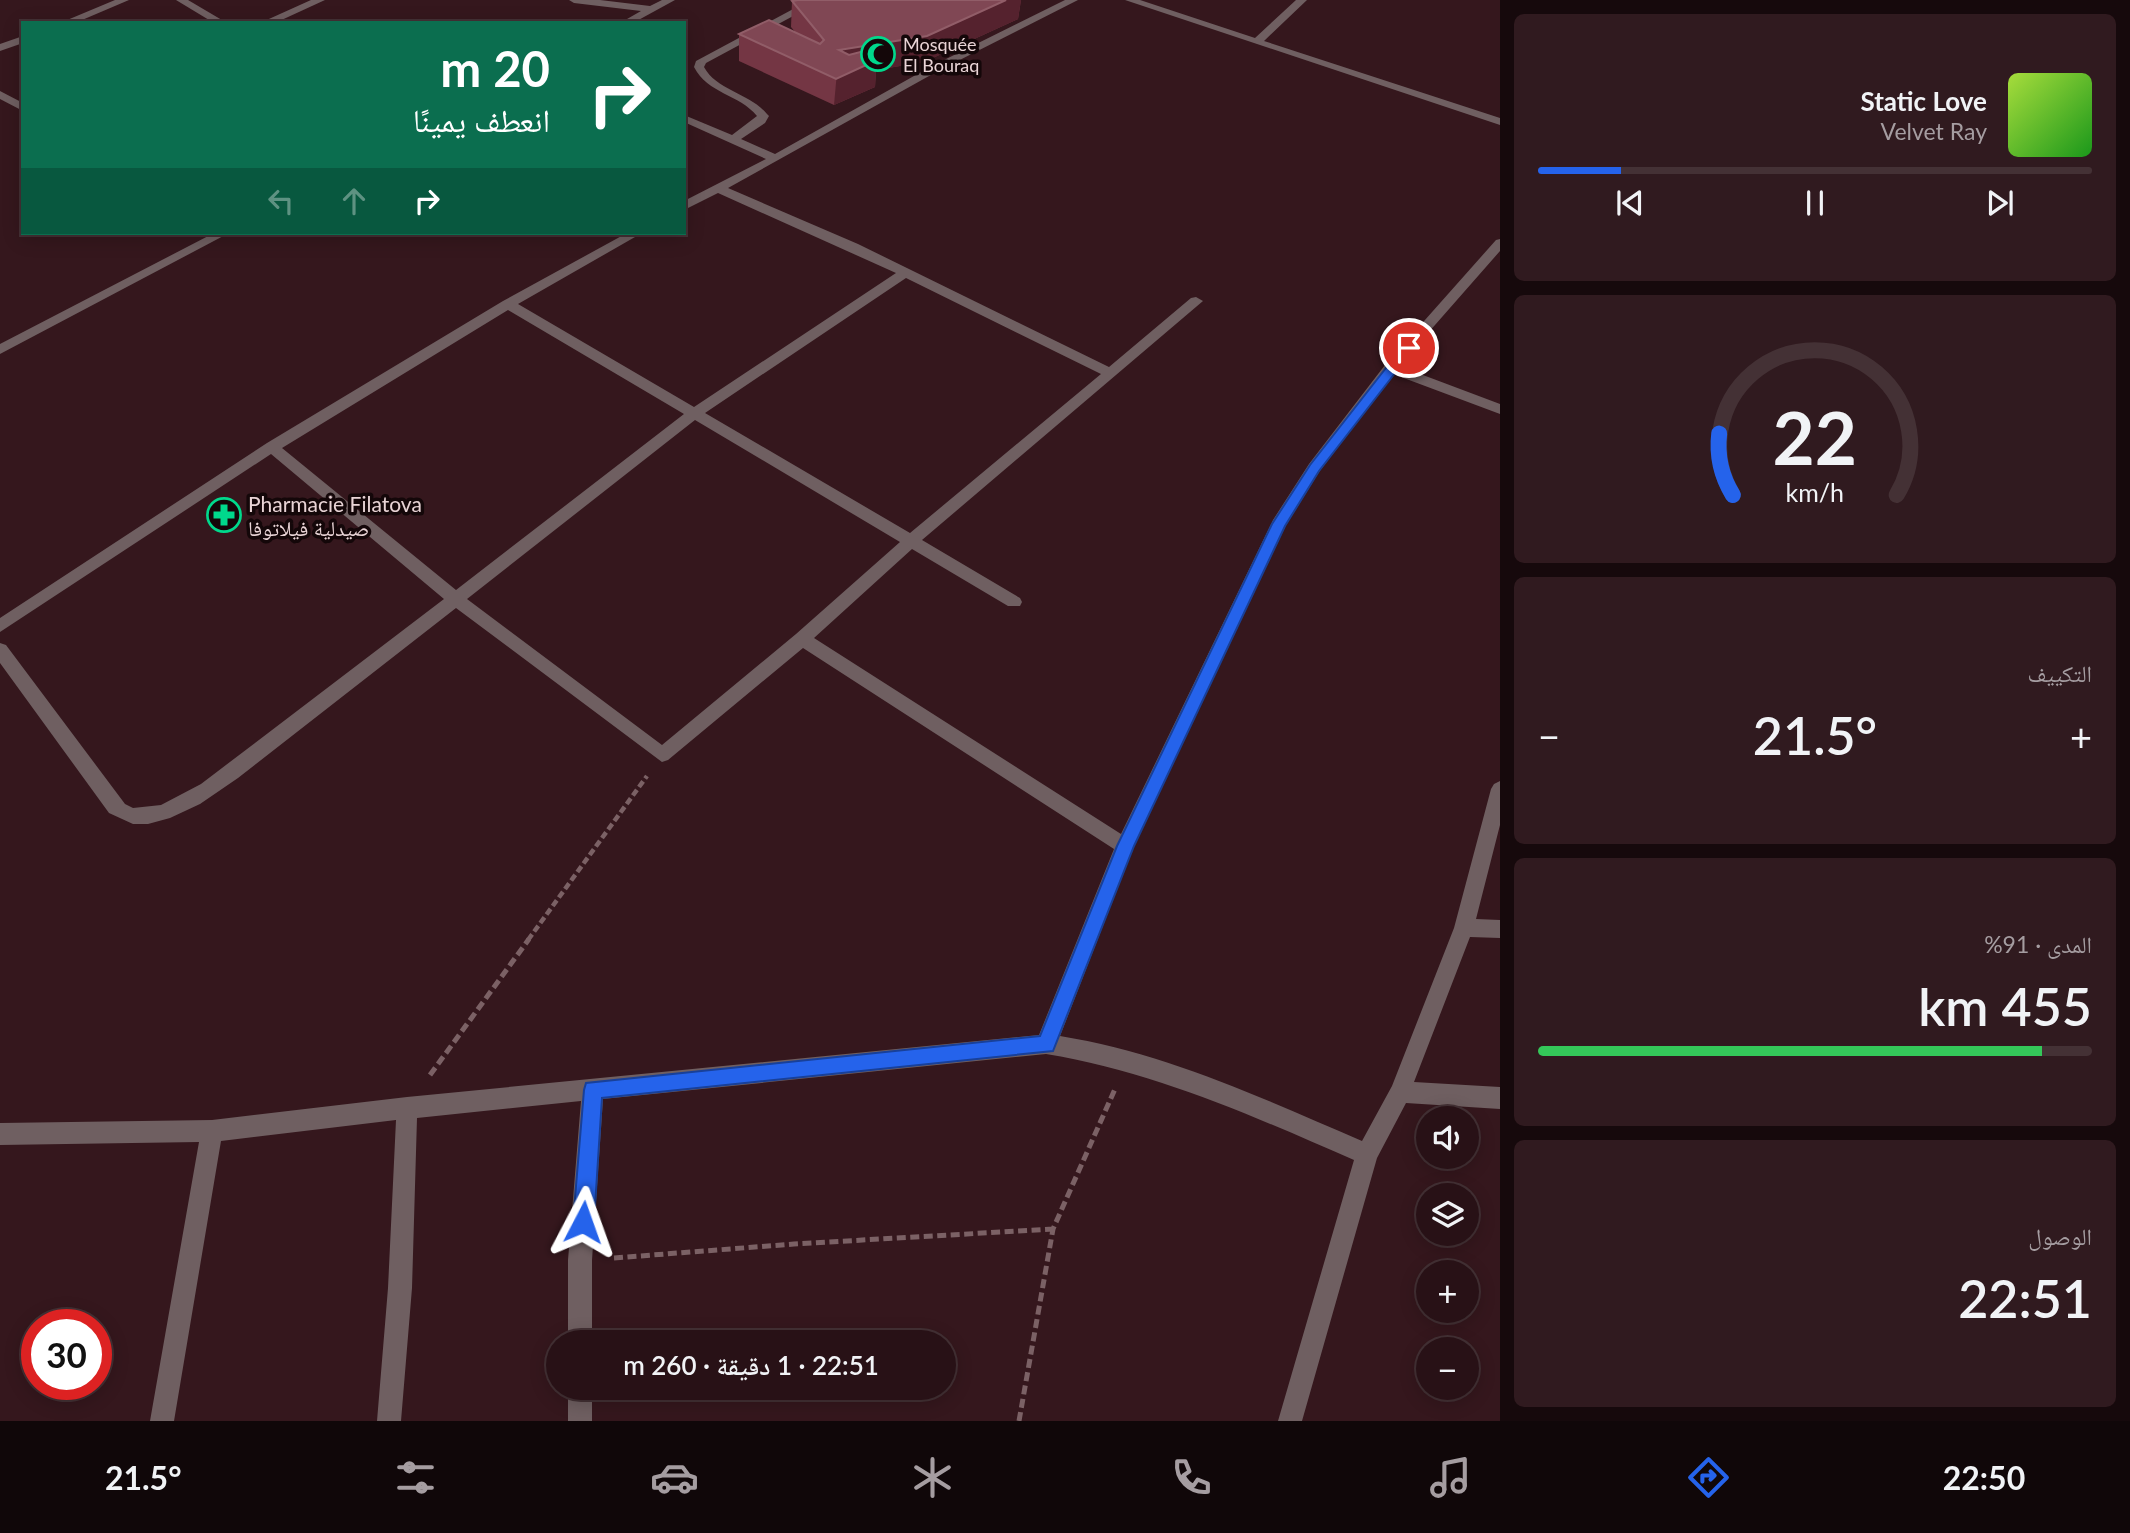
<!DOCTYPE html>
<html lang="ar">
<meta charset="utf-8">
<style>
:root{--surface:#281116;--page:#301a1f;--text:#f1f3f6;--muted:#a59da1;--line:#443135;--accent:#2563eb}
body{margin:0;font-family:Lato,"Noto Naskh Arabic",sans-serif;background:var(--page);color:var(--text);direction:rtl;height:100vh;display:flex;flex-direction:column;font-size:26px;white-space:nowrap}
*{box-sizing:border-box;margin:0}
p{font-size:23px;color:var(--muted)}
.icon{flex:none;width:38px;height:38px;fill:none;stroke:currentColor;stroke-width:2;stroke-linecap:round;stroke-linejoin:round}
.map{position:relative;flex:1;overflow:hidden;direction:ltr}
.sheet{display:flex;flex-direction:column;gap:14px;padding:14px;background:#16090c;width:630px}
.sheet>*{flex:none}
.top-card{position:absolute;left:21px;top:21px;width:665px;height:214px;border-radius:0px;box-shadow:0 4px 18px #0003,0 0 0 2px var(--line);direction:rtl;background:#0b6e4f;color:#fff;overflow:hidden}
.controls{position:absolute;left:1416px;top:1106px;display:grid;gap:14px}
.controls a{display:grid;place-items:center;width:63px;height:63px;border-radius:50%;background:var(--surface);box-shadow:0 4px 18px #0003,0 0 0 2px var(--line);font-size:35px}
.speed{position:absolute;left:21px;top:1309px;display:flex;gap:14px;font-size:35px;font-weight:700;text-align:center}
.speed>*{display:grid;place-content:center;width:91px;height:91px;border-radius:50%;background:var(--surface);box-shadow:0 4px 18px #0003,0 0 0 2px var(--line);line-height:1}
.speed .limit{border:10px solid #d22;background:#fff;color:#111}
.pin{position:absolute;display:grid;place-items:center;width:60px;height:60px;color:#fff;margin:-30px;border:4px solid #fff;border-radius:50%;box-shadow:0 2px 7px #0007}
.me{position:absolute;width:77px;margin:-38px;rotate:4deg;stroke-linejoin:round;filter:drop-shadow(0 0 5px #0008)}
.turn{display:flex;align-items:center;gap:24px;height:147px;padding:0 21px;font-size:32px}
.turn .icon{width:91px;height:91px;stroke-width:2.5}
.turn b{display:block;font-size:49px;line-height:60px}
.lanes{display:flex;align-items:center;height:66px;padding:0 21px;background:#0003;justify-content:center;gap:35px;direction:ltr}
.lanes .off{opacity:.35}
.big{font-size:52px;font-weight:600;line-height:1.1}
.sheet .tile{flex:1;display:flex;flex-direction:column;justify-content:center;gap:10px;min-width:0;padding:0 24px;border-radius:10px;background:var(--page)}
.sheet .dial{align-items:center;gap:0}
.dial svg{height:182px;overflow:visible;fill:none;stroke:var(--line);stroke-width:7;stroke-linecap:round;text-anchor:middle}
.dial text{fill:var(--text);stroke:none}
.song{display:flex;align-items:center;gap:21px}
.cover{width:84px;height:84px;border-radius:10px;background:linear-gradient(135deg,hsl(80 70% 55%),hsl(120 70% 35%))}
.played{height:7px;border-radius:4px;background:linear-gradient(90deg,var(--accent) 15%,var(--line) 15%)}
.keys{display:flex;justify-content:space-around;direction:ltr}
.heat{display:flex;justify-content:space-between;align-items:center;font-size:38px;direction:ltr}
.charge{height:10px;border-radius:5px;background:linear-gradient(90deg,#34c759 91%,var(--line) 0)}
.trip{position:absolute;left:546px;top:1330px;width:410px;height:70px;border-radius:35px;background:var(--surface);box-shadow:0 4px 18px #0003,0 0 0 2px var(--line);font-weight:600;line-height:70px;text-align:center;direction:rtl}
.tab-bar{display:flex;height:112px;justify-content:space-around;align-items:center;background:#100709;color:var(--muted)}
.tab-bar .icon{width:49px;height:49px}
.tab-bar .active{color:var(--accent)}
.tab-bar b{font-size:32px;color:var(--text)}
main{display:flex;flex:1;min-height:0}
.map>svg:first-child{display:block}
</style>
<main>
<section class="sheet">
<div class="tile">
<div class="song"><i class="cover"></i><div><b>Static Love</b><p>Velvet Ray</p></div></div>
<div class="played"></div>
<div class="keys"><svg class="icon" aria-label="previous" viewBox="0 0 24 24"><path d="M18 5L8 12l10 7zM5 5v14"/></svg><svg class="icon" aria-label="pause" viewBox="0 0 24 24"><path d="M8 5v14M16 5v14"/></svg><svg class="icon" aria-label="next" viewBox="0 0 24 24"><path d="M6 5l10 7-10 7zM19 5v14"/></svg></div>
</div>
<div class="tile dial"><svg viewBox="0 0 100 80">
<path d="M14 69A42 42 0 1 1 86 69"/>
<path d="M14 69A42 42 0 0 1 8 42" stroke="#2563eb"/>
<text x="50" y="56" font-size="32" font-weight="700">22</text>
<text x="50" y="72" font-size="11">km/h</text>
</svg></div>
<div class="tile"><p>التكييف</p>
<div class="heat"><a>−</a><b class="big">21.5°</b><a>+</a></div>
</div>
<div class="tile"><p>المدى · 91%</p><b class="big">455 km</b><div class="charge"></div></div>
<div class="tile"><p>الوصول</p><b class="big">22:51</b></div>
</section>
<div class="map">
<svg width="1500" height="1421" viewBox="0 0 1500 1421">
<rect width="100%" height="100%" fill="#35171d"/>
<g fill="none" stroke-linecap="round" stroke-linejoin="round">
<path stroke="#7b6165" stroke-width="4.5" stroke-dasharray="7 3.5" stroke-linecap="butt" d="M 528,940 L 647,776"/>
<path stroke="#7b6165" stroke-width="5" stroke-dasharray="9 4.5" stroke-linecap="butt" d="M 430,1075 L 529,939
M 614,1258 L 794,1244 L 1053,1229
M 1019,1421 L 1053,1229 L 1115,1089"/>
<path fill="#6f5f61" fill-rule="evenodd" d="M 115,0 L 129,0 L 75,23 L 60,23 Z
M 176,0 L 188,0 L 227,23 L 214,23 Z
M 311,0 L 325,0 L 275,23 L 260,23 Z
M 569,0 L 600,0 L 650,6 L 662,0 L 675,0 L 633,23 L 620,23 L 641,11 L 574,3 Z
M 810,0 L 823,0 L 706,63 L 704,67 C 717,91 750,93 767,114 L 769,116 L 765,123 L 741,139 L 775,154 L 930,67 L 1065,0 L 1078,0 L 938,71 L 728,188 L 858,244 L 1109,367 L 1191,298 L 1196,297 L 1203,301 L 922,540 L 1020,598 L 1022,602 L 1020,606 L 1008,606 L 912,549 L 814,638 L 1121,834 L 1273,520 L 1309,464 L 1385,365 L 1496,240 L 1500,239 L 1500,251 L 1399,366 L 1500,404 L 1500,414 L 1393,374 L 1319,472 L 1286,525 L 1134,846 L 1060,1036 C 1166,1053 1264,1099 1362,1141 L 1392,1086 L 1454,928 L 1491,789 L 1494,784 L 1500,781 L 1500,825 L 1476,919 L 1500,920 L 1500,938 L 1470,937 L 1414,1082 L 1500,1087 L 1500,1109 L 1406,1103 L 1377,1158 L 1302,1421 L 1278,1421 L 1354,1160 C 1253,1116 1155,1072 1046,1054 L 603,1099 L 592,1260 L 592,1342 L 568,1342 L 568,1260 L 581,1101 L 417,1118 L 412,1288 L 401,1421 L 377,1421 L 388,1288 L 396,1120 L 221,1141 L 174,1421 L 150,1421 L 199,1142 L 0,1145 L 0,1123 L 212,1120 L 407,1097 L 1039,1035 L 1114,849 L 803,648 L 668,760 L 662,762 L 456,608 L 238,778 L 200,804 L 170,818 L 148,824 L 133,824 L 109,813 L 0,663 L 0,643 L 6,645 L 125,804 L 133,808 L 161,805 L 201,784 L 444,599 L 271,454 L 0,632 L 0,618 L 267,443 L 503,301 L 627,233 L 642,233 L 518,304 L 694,407 L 896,273 L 718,193 L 684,210 L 684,201 L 766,159 L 684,122 L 684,115 L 732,135 L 757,116 C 739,94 708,94 694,67 L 696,61 ZM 906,278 L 1101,374 L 910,533 L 705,413 ZM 508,310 L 684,414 L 456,590 L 282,448 ZM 695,420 L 900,542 L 796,634 L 662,745 L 467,599 Z
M 1125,0 L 1140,0 L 1255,38 L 1296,0 L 1307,0 L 1264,41 L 1500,118 L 1500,125 Z
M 23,36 L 23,43 L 0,51 L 0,44 Z
M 0,91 L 23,103 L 23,111 L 0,99 Z
M 214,233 L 229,233 L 0,354 L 0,344 Z
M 568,1388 L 592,1388 L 592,1421 L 568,1421 Z"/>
</g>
<path fill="#743644" d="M 798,0 L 1021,0 L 1018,19 L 924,62 L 876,70 L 875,87 L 834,105 L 739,61 L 739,34 L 796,33 L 791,27 L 792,1 Z"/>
<path fill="#55222e" d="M 1006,0 L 1021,0 L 1018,19 L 924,62 L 876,70 L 875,87 L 834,105 L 839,50 Z"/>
<path fill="#804754" stroke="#915d68" stroke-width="2" d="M 798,0 L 1006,0 L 927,36 L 839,50 L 849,55 L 864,51 L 877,60 L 836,79 L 739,34 L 769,20 L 820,44 L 824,40 L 792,1 Z"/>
<path fill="#2563eb" stroke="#184099" stroke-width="2" d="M 1409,344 L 1413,345 L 1413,350 L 1319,471 L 1285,526 L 1134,846 L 1053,1051 L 602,1098 L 594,1222 L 591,1230 L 583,1233 L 576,1230 L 573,1222 L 584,1090 L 586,1083 L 1040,1036 L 1117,846 L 1272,524 L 1310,465 L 1404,345 Z"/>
<defs>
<g id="mosque-ring" transform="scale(1.75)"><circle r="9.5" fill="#140709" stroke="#00d98c" stroke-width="1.5"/><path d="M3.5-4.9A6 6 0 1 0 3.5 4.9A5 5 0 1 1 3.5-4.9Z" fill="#00d98c"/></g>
<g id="pharmacy-ring" transform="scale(1.75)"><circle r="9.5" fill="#140709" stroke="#00d98c" stroke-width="1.5"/><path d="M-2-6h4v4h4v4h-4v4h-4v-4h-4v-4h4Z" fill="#00d98c"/></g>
</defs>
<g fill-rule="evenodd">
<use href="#mosque-ring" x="878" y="54"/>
<use href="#pharmacy-ring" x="224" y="515"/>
</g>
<g text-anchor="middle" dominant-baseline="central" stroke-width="7" stroke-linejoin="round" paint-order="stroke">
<g font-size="18" fill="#e9d4d6" stroke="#140709" text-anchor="start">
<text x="903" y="44">Mosquée<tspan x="903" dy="21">El Bouraq</tspan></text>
</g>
<g font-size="21" fill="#e9d4d6" stroke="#140709" text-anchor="start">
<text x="248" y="503">Pharmacie Filatova<tspan x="248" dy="24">صيدلية فيلاتوفا</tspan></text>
</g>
</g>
</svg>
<div class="controls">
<a><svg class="icon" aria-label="sound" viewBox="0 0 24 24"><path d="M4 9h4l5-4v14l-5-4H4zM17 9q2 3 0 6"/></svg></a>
<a><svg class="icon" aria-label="layers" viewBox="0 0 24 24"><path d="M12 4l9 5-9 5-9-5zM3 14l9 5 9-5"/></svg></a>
<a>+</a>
<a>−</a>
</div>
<div class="speed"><div class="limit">30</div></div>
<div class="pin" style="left:1409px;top:348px;background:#d93025"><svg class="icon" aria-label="arrive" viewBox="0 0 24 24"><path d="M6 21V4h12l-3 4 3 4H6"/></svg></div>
<svg class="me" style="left:583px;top:1222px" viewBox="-20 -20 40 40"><path d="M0-17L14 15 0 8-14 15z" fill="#2563eb" stroke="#fff" stroke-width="4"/></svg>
<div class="trip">22:51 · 1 دقيقة · 260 m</div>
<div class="top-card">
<div class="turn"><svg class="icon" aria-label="right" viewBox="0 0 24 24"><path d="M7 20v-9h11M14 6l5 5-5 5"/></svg><div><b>20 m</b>انعطف يمينًا</div></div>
<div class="lanes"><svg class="icon off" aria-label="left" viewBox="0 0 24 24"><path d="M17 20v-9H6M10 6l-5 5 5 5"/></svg><svg class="icon off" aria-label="ahead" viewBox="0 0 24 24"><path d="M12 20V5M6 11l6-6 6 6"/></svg><svg class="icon" aria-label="right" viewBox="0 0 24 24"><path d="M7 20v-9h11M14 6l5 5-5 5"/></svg></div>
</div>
</div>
</main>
<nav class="tab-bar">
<b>22:50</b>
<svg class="icon active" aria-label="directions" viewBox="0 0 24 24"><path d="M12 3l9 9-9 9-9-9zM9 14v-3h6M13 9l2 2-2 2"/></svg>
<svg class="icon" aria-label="music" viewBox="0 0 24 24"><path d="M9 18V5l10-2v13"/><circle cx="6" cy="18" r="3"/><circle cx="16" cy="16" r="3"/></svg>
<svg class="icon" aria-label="phone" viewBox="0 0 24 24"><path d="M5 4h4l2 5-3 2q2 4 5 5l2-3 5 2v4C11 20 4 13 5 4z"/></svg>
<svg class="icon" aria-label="climate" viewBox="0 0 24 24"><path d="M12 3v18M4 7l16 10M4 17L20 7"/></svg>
<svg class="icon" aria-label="car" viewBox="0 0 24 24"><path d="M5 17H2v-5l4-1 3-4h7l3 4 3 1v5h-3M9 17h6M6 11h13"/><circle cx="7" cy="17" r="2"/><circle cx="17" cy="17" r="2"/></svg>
<svg class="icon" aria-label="filters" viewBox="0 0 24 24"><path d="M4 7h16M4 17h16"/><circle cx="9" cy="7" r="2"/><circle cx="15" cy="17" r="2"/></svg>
<b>21.5°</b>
</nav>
